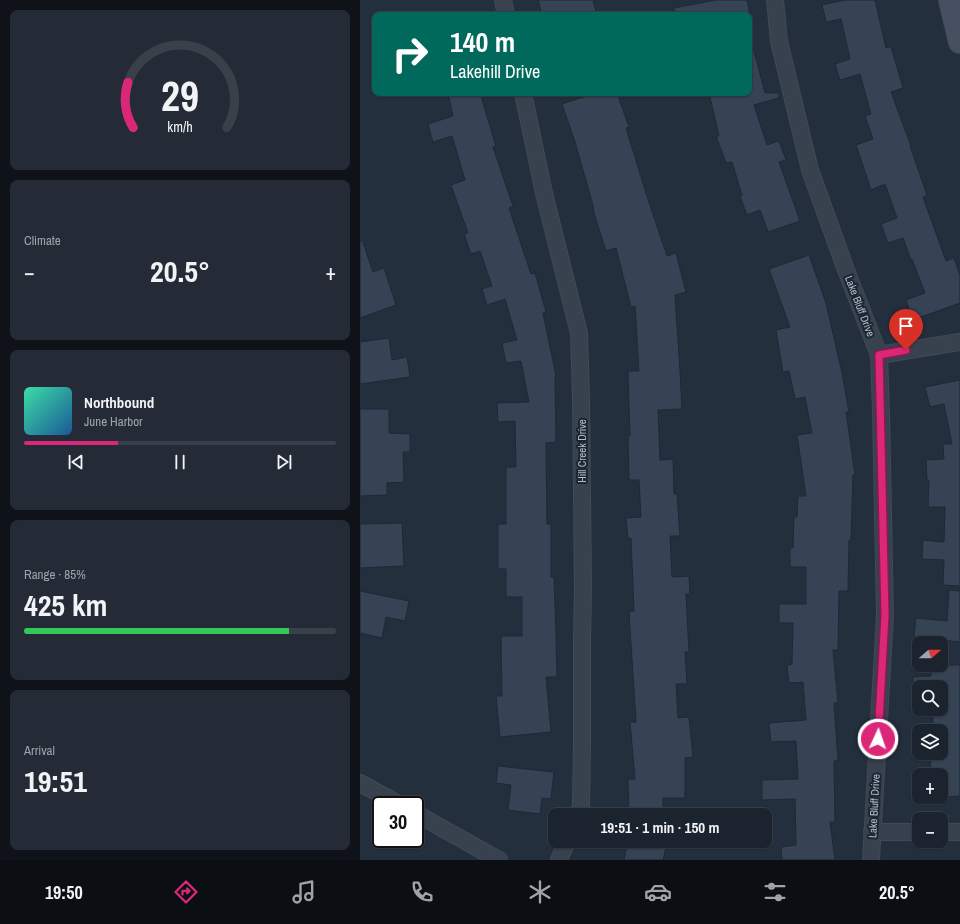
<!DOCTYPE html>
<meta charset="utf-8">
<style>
:root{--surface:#1b232e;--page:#242b36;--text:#f1f3f6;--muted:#a0a4aa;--line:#39404a;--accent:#db2777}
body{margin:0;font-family:"Archivo Narrow",sans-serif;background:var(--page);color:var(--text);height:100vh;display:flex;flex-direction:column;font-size:15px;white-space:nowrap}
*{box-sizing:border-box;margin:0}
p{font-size:13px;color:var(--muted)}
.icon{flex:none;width:22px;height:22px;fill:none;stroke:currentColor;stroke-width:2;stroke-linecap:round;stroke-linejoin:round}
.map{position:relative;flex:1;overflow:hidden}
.details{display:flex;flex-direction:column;gap:10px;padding:10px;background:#0f1319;width:360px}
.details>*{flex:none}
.guide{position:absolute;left:12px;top:12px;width:380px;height:84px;border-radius:8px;box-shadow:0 1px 3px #0004,0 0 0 1px var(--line);background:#00695c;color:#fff;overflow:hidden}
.needle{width:26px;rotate:70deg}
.tools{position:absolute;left:552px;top:636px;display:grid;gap:8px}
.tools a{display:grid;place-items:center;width:36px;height:36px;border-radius:8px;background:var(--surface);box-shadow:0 1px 3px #0004,0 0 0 1px var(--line);font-size:20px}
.speed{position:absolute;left:12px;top:796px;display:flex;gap:8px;font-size:20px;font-weight:700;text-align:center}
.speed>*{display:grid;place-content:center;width:52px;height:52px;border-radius:50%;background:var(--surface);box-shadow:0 1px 3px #0004,0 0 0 1px var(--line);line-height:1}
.speed .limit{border:2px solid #111;border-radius:6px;background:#fff;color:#111}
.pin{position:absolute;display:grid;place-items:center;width:34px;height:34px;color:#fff;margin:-41px -17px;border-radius:50% 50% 50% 0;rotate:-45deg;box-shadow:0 0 4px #0007}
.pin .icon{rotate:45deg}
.me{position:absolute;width:44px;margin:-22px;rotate:3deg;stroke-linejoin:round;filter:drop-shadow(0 0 3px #0008)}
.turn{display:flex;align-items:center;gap:14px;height:84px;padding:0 12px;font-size:18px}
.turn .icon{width:52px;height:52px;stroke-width:2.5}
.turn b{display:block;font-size:28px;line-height:34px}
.big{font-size:30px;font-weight:800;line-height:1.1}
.details .tile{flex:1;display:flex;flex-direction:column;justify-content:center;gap:6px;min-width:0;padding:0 14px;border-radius:8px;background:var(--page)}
.details .dial{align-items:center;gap:0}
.dial svg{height:104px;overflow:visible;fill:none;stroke:var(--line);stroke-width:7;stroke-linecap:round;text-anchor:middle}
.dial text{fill:var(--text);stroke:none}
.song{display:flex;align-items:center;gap:12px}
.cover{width:48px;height:48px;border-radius:6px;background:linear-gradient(135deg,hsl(160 70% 55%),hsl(210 70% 35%))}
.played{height:4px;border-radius:2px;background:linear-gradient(90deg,var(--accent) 30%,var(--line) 30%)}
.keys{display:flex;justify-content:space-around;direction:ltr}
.heat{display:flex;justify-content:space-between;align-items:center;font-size:22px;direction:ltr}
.charge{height:6px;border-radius:3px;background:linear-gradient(90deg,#34c759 85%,var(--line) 0)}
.trip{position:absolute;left:188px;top:808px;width:224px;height:40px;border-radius:8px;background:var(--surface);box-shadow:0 1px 3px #0004,0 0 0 1px var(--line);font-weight:800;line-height:40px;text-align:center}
.menu{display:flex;height:64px;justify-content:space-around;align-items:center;background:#0b0e12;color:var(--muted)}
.menu .icon{width:28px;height:28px}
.menu .current{color:var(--accent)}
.menu b{font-size:18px;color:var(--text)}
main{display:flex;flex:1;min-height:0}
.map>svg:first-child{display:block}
</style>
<main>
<section class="details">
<div class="tile dial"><svg viewBox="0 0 100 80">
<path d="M14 69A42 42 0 1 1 86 69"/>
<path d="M14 69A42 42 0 0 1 10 34" stroke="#db2777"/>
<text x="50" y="56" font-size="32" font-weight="700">29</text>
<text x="50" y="72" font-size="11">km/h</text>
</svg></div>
<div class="tile"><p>Climate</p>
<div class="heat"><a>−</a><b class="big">20.5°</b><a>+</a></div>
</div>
<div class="tile">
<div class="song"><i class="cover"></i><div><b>Northbound</b><p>June Harbor</p></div></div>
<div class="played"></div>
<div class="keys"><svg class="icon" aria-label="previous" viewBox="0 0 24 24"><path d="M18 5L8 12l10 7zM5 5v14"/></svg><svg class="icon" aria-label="pause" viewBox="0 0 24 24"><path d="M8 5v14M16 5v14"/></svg><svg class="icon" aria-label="next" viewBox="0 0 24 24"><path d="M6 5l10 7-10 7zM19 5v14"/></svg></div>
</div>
<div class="tile"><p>Range · 85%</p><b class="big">425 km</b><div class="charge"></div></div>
<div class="tile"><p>Arrival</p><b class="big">19:51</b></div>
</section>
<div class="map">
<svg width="600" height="860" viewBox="0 0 600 860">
<rect width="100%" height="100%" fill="#242f3e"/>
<path fill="#364354" stroke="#1f2835" d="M 178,0 L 233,0 L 237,15 L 182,15 Z
M 356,0 L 387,0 L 390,15 L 315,15 L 314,8 Z
M 485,0 L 515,0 L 526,48 L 531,47 L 543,88 L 531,92 L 551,146 L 550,146 L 567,195 L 563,197 L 586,261 L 594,258 L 600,275 L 600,303 L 553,320 L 546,300 L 565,293 L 552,259 L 551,260 L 543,238 L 528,243 L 521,224 L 537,218 L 525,184 L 511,190 L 496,145 L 513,139 L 505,116 L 511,114 L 500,74 L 480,80 L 475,64 L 490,59 L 481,19 L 466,22 L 462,5 Z
M 389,51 L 394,51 L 405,93 L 419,93 L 419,98 L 394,105 L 407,145 L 419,141 L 426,160 L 419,162 L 440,221 L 408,232 L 400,210 L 387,215 L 380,196 L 382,195 L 372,162 L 366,163 L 356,136 L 359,136 L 349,93 L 389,93 Z
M 88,93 L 120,93 L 136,146 L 133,147 L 153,206 L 149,208 L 171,274 L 175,273 L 186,312 L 183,313 L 196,376 L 195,377 L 196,442 L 186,443 L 187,524 L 191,524 L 191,577 L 194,577 L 196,635 L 197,677 L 186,677 L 191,732 L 140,737 L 136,696 L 142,696 L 141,636 L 162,636 L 162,597 L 146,597 L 146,569 L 138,569 L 138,524 L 146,524 L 146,467 L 156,467 L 155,421 L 138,422 L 137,403 L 169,402 L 161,361 L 146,363 L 142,343 L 157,340 L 145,299 L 127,305 L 122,289 L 132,286 L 120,251 L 111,254 L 104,234 L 108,233 L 91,185 L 105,180 L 92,136 L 73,142 L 68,124 L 93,116 Z
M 235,93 L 257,93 L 269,127 L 266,128 L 286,193 L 307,256 L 316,253 L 326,292 L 315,295 L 320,371 L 322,409 L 298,410 L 300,460 L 313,459 L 314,494 L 317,494 L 320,536 L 310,536 L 312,577 L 329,576 L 330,594 L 326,594 L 329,652 L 325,652 L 327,684 L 316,684 L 318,718 L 329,717 L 333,757 L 325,758 L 325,798 L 303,798 L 303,815 L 269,815 L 268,779 L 275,779 L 270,722 L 276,722 L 269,612 L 274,611 L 271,538 L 268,539 L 266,518 L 281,517 L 279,480 L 269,480 L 268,436 L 270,436 L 268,371 L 279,371 L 275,306 L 271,307 L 256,248 L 246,251 L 233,210 L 234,209 L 215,142 L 202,104 Z
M 2,240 L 13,272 L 24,268 L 36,305 L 0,318 L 0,241 Z
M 449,255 L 466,303 L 482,373 L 489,412 L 486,412 L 495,475 L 493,475 L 491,540 L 489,540 L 488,591 L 479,591 L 478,650 L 473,650 L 478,703 L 474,703 L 478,761 L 474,761 L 475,822 L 470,822 L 475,860 L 422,860 L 421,847 L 436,845 L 435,799 L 402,800 L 402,780 L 438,779 L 436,741 L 411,742 L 409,723 L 446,720 L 443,682 L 429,683 L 427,665 L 432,664 L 433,623 L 419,623 L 419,604 L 446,604 L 446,567 L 430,567 L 430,548 L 433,548 L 434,517 L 437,517 L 438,496 L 446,496 L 437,435 L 452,433 L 445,397 L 435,399 L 429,371 L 423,372 L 416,330 L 430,327 L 409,269 Z
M 29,338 L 32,360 L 47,357 L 50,377 L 0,384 L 0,342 Z
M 600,380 L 600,586 L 583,585 L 584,560 L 562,559 L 563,540 L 584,542 L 585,507 L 568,507 L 569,480 L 567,480 L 566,460 L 584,459 L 583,444 L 592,444 L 584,404 L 570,407 L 565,387 Z
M 0,409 L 29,409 L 29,433 L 50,434 L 50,452 L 43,452 L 44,482 L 27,483 L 27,495 L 0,496 Z
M 42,523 L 44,566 L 0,568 L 0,524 Z
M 589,590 L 600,591 L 600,642 L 554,637 L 556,618 L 587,621 Z
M 0,591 L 49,601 L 45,621 L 26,617 L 22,638 L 0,633 Z
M 571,665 L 600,665 L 600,796 L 555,799 L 554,780 L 559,780 L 559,797 L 581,797 L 581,775 L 571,775 L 570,753 L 581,753 L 581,731 L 559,731 L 559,749 L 553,749 L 553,729 L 573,730 L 573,709 L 581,709 L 581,687 L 559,687 L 559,697 L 554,697 L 553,677 L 571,676 Z
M 138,766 L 194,772 L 191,799 L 182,798 L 180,814 L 148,810 L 151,785 L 136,783 Z
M 268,841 L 297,841 L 307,843 L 303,860 L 264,860 Z"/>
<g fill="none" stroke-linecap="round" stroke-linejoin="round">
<g stroke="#414a57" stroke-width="18">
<path id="street" d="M 143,0 L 146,15
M 415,0 L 419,41 L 450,170 L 486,270 L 519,355 L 521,412 L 525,615 L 511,860
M 163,93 L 184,193 L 219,333 L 221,398 L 223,590 L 222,641 L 222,744 L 221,807 L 217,815
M 519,355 L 600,342
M 0,783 L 40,805
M 55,813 L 139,860
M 512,832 L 559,832
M 581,832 L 600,832
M 199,860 L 207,841"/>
</g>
<g stroke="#414a57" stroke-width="24">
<path id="secondary" d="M 590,0 L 600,42"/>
</g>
<use href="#street" stroke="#38414e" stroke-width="16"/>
<use href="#secondary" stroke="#465061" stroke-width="22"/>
</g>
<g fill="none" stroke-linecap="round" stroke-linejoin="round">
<g stroke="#8e194d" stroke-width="10">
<path id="route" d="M 518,739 L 525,615 L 519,355 L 546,350"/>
</g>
<use href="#route" stroke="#db2777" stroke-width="7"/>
</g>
<g text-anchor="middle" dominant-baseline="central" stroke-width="4" stroke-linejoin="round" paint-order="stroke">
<g font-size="11" fill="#b4bcc9" stroke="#1d2633">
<text transform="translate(500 306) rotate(69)">Lake Bluff Drive</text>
<text transform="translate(222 451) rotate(-90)">Hill Creek Drive</text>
<text transform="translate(514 806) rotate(-87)">Lake Bluff Drive</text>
</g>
</g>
</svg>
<div class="tools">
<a><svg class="needle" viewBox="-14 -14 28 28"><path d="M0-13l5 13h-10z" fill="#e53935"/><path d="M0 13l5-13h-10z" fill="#a0a4aa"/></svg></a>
<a><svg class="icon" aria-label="search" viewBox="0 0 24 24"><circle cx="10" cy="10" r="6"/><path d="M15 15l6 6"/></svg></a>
<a><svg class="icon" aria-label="layers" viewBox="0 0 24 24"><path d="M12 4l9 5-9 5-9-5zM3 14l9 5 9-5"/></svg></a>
<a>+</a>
<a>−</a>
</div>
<div class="speed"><div class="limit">30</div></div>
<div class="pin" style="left:546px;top:350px;background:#d93025"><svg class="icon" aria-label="arrive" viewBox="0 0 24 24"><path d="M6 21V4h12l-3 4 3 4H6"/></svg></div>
<svg class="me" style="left:518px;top:739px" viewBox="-20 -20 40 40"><circle r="17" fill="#db2777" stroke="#fff" stroke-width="3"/><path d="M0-11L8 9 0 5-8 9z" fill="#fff"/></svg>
<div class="trip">19:51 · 1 min · 150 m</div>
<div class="guide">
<div class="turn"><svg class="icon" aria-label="right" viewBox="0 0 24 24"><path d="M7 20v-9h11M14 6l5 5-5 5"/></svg><div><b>140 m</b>Lakehill Drive</div></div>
</div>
</div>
</main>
<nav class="menu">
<b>19:50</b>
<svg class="icon current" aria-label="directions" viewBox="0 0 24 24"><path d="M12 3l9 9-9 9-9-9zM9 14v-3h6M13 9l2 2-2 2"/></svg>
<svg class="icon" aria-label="music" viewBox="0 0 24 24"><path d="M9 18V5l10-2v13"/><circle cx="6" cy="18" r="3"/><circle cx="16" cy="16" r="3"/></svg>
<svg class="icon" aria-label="phone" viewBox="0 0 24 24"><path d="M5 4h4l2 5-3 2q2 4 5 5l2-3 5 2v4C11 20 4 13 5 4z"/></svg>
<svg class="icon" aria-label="climate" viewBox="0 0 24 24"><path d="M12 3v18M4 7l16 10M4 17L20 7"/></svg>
<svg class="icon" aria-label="car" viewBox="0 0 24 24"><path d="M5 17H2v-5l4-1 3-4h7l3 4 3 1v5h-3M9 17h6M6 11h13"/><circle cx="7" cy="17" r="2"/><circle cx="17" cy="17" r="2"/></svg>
<svg class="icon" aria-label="filters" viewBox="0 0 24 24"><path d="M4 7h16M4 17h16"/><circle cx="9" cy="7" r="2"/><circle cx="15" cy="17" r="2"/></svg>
<b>20.5°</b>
</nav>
